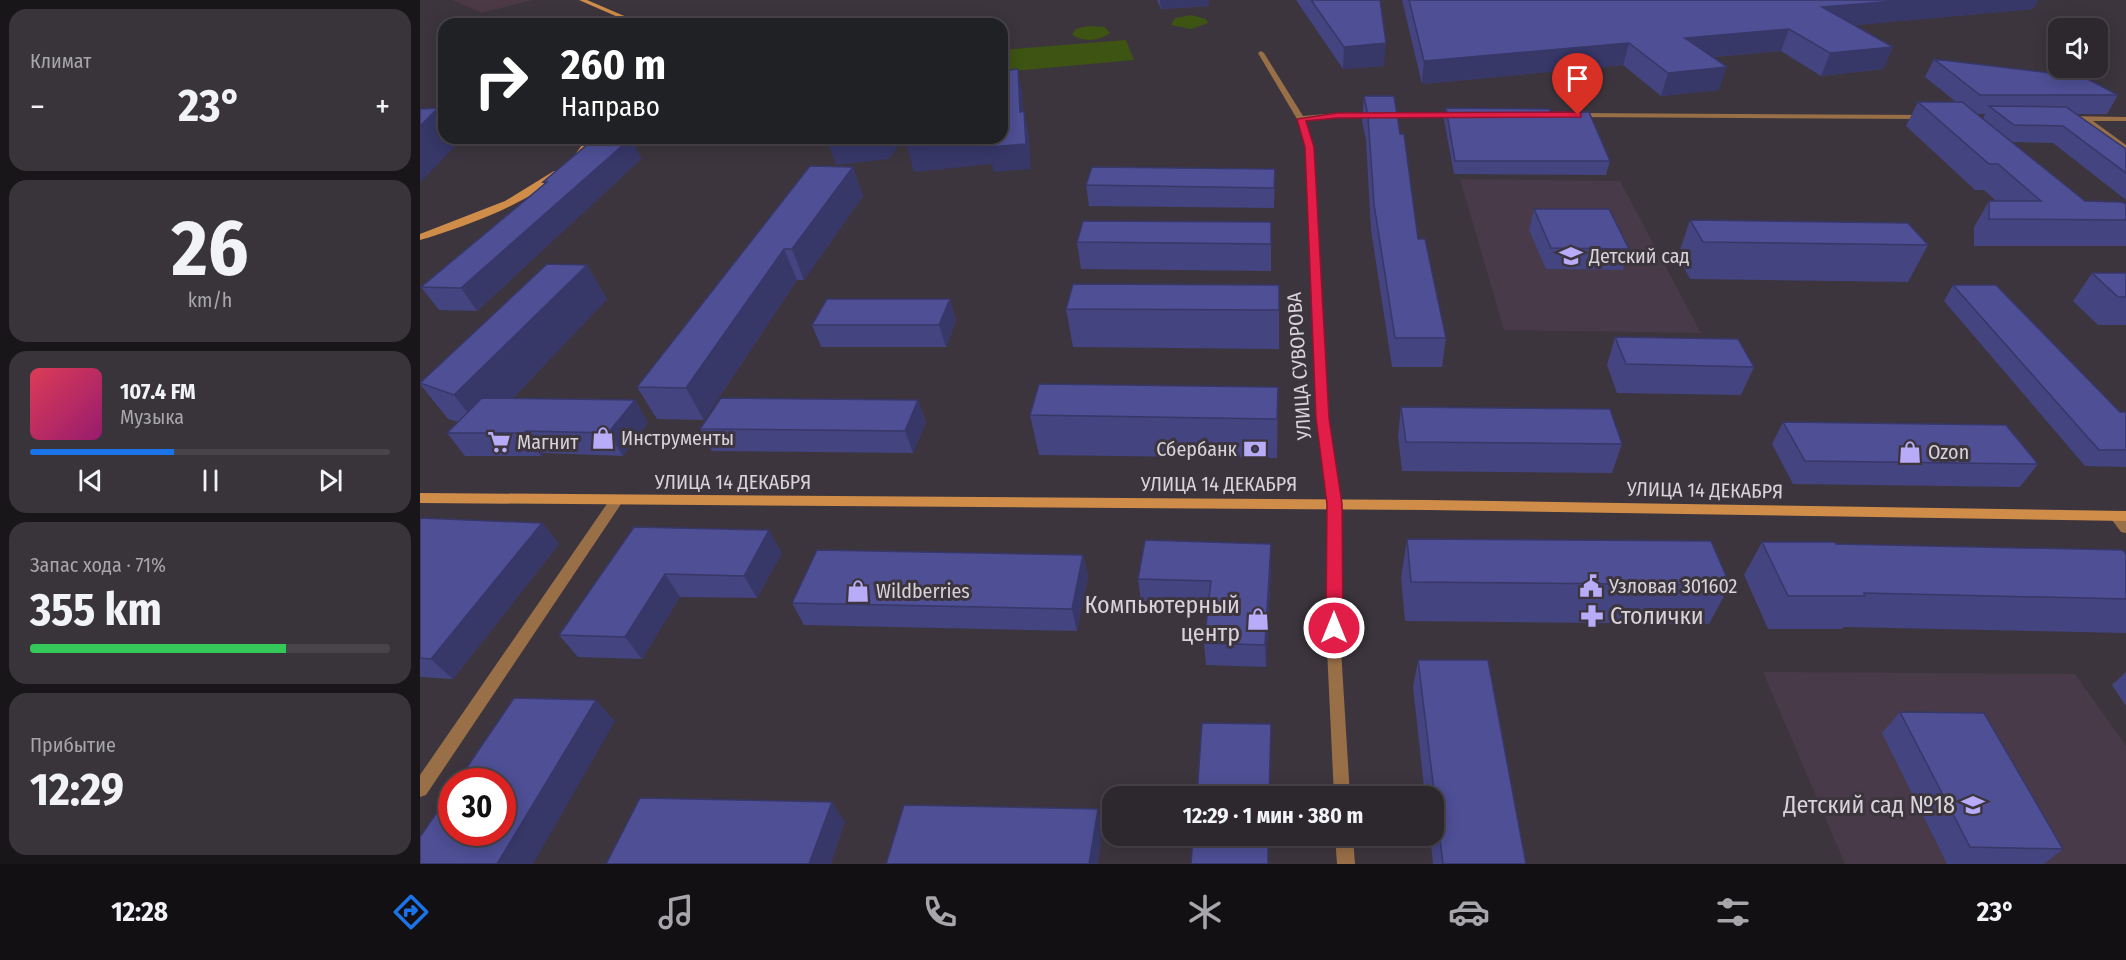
<!DOCTYPE html>
<html lang="ru">
<meta charset="utf-8">
<style>
:root{--surface:#2d282e;--page:#39343a;--text:#f1f3f6;--muted:#a7a6aa;--line:#48444a;--accent:#1a73e8}
body{margin:0;font-family:"Fira Sans Condensed",sans-serif;background:var(--page);color:var(--text);height:100vh;display:flex;flex-direction:column;font-size:22px;white-space:nowrap}
*{box-sizing:border-box;margin:0}
p{font-size:20px;color:var(--muted)}
.icon{flex:none;width:33px;height:33px;fill:none;stroke:currentColor;stroke-width:2;stroke-linecap:round;stroke-linejoin:round}
.map{position:relative;flex:1;overflow:hidden}
.side{display:flex;flex-direction:column;gap:9px;padding:9px;background:#191619;width:420px}
.side>*{flex:none}
.top-card{position:absolute;left:18px;top:18px;width:570px;height:126px;border-radius:18px;box-shadow:0 3px 15px #0003,0 0 0 2px var(--line);background:#202124;color:#fff;overflow:hidden}
.buttons{position:absolute;left:1628px;top:18px;display:grid;gap:12px}
.buttons a{display:grid;place-items:center;width:60px;height:60px;border-radius:12px;background:var(--surface);box-shadow:0 3px 15px #0003,0 0 0 2px var(--line);font-size:30px}
.speed{position:absolute;left:18px;top:768px;display:flex;gap:12px;font-size:30px;font-weight:700;text-align:center}
.speed>*{display:grid;place-content:center;width:78px;height:78px;border-radius:50%;background:var(--surface);box-shadow:0 3px 15px #0003,0 0 0 2px var(--line);line-height:1}
.speed .limit{border:9px solid #d22;background:#fff;color:#111}
.pin{position:absolute;display:grid;place-items:center;width:51px;height:51px;color:#fff;margin:-62px -26px;border-radius:50% 50% 50% 0;rotate:-45deg;box-shadow:0 0 6px #0007}
.pin .icon{rotate:45deg}
.me{position:absolute;width:66px;margin:-33px;rotate:0deg;stroke-linejoin:round;filter:drop-shadow(0 0 4px #0008)}
.turn{display:flex;align-items:center;gap:21px;height:126px;padding:0 24px;font-size:27px}
.turn .icon{width:78px;height:78px;stroke-width:2.5}
.turn b{display:block;font-size:42px;line-height:51px}
.big{font-size:45px;font-weight:700;line-height:1.1}
.side .tile{flex:1;display:flex;flex-direction:column;justify-content:center;gap:9px;min-width:0;padding:0 21px;border-radius:18px;background:var(--page)}
.side .dial{align-items:center;gap:0}
.dial b{font-size:78px;line-height:1}
.song{display:flex;align-items:center;gap:18px}
.cover{width:72px;height:72px;border-radius:9px;background:linear-gradient(135deg,hsl(350 70% 55%),hsl(320 70% 35%))}
.played{height:6px;border-radius:3px;background:linear-gradient(90deg,var(--accent) 40%,var(--line) 40%)}
.keys{display:flex;justify-content:space-around;direction:ltr}
.heat{display:flex;justify-content:space-between;align-items:center;font-size:33px;direction:ltr}
.charge{height:9px;border-radius:4px;background:linear-gradient(90deg,#34c759 71%,var(--line) 0)}
.trip{position:absolute;left:682px;top:786px;width:342px;height:60px;border-radius:18px;background:var(--surface);box-shadow:0 3px 15px #0003,0 0 0 2px var(--line);font-weight:700;line-height:60px;text-align:center}
.tab-bar{display:flex;height:96px;justify-content:space-around;align-items:center;background:#121012;color:var(--muted)}
.tab-bar .icon{width:42px;height:42px}
.tab-bar .on{color:var(--accent)}
.tab-bar b{font-size:27px;color:var(--text)}
main{display:flex;flex:1;min-height:0}
.map>svg:first-child{display:block}
</style>
<main>
<section class="side">
<div class="tile"><p>Климат</p>
<div class="heat"><a>−</a><b class="big">23°</b><a>+</a></div>
</div>
<div class="tile dial"><b>26</b><p>km/h</p></div>
<div class="tile">
<div class="song"><i class="cover"></i><div><b>107.4 FM</b><p>Музыка</p></div></div>
<div class="played"></div>
<div class="keys"><svg class="icon" aria-label="previous" viewBox="0 0 24 24"><path d="M18 5L8 12l10 7zM5 5v14"/></svg><svg class="icon" aria-label="pause" viewBox="0 0 24 24"><path d="M8 5v14M16 5v14"/></svg><svg class="icon" aria-label="next" viewBox="0 0 24 24"><path d="M6 5l10 7-10 7zM19 5v14"/></svg></div>
</div>
<div class="tile"><p>Запас хода · 71%</p><b class="big">355 km</b><div class="charge"></div></div>
<div class="tile"><p>Прибытие</p><b class="big">12:29</b></div>
</section>
<div class="map">
<svg width="1706" height="864" viewBox="0 0 1706 864">
<rect width="100%" height="100%" fill="#3c353d"/>
<path fill="#4b3945" d="M 32,0 L 113,0 L 62,13 Z"/>
<path fill="#483a49" d="M 1040,179 L 1200,181 L 1281,333 L 1084,330 Z
M 1343,672 L 1655,674 L 1706,746 L 1706,864 L 1425,864 Z"/>
<path fill="#3d5413" d="M 771,15 L 786,19 L 788,23 L 771,29 L 751,25 L 755,18 Z
M 667,26 L 685,27 L 690,33 C 680,41 662,43 652,34 L 656,29 Z
M 706,40 L 714,60 L 582,72 L 582,50 Z"/>
<g fill="none" stroke-linecap="round" stroke-linejoin="round">
<path fill="#996f47" fill-rule="evenodd" d="M 841,51 L 844,53 L 883,116 L 917,113 L 1042,113 L 1046,115 L 1042,117 L 917,117 L 885,121 L 894,147 L 909,418 L 921,504 L 921,649 L 930,796 L 914,796 L 907,649 L 909,504 L 897,418 L 886,147 L 877,119 L 838,53 Z
M 1152,113 L 1507,115 L 1511,117 L 1507,119 L 1155,117 L 1151,115 Z
M 1644,116 L 1706,117 L 1706,121 L 1673,121 L 1706,145 L 1706,151 L 1663,121 L 1647,120 L 1643,118 Z
M 196,496 L 201,498 L 202,501 L 201,504 L 6,795 L 0,797 L 0,775 L 191,498 Z
M 1696,511 L 1701,513 L 1706,519 L 1706,533 L 1701,532 L 1689,516 L 1691,513 Z
M 915,836 L 933,836 L 935,864 L 917,864 Z"/>
<path fill="#d08d49" fill-rule="evenodd" d="M 159,0 L 167,0 L 223,24 L 214,24 Z
M 167,138 L 175,138 L 161,158 L 155,158 L 154,156 Z
M 134,171 L 141,173 C 111,203 41,228 0,240 L 0,234 L 85,201 Z
M 0,493 L 1008,500 L 1706,511 L 1706,521 L 1008,510 L 0,503 Z"/>
</g>
<path fill="#434480" fill-rule="evenodd" d="M 737,0 L 789,0 L 789,6 L 741,9 Z
M 876,0 L 960,0 L 964,66 L 923,69 Z
M 982,0 L 1618,0 L 1613,9 L 1435,25 L 1473,47 L 1463,69 L 1401,76 L 1361,51 L 1293,57 L 1299,90 L 1241,96 L 1203,65 L 1002,84 Z
M 1514,59 L 1698,95 L 1687,114 L 1656,114 L 1706,149 L 1706,200 L 1633,143 L 1592,142 L 1665,201 L 1706,204 L 1706,246 L 1554,246 L 1554,227 L 1569,201 L 1576,201 L 1564,190 L 1555,190 L 1486,126 L 1498,102 L 1536,102 L 1505,77 ZM 1557,114 L 1565,114 L 1563,119 Z
M 944,96 L 980,134 L 998,239 L 1026,338 L 1022,367 L 972,367 L 951,230 L 946,140 L 942,121 Z
M 1026,108 L 1131,112 L 1190,161 L 1186,175 L 1034,174 L 1024,120 Z
M 211,138 L 221,159 L 57,311 L 19,310 L 1,287 L 124,184 L 123,182 Z
M 433,167 L 443,196 L 384,280 L 377,280 L 284,420 L 237,419 L 217,387 Z
M 855,169 L 854,208 L 669,206 L 666,185 Z
M 1114,209 L 1209,249 L 1203,270 L 1126,269 L 1109,230 Z
M 1270,220 L 1508,245 L 1488,282 L 1270,279 L 1258,256 Z
M 851,222 L 851,271 L 661,269 L 657,242 Z
M 167,265 L 187,299 L 93,398 L 215,400 L 228,423 L 203,456 L 123,453 L 121,456 L 45,456 L 27,433 L 38,422 L 28,419 L 0,384 L 0,383 Z
M 1672,273 L 1706,273 L 1706,325 L 1678,325 L 1653,301 Z
M 859,285 L 859,349 L 653,347 L 646,309 Z
M 1533,285 L 1700,412 L 1706,412 L 1706,467 L 1665,466 L 1524,301 Z
M 530,299 L 536,321 L 526,347 L 401,347 L 392,325 Z
M 1195,337 L 1334,367 L 1321,395 L 1197,393 L 1187,365 Z
M 858,387 L 857,458 L 619,455 L 610,415 Z
M 498,400 L 506,422 L 493,453 L 292,451 L 280,429 Z
M 981,407 L 1202,444 L 1192,473 L 982,471 L 978,436 Z
M 1363,422 L 1618,464 L 1600,487 L 1373,484 L 1352,444 Z
M 0,518 L 122,523 L 139,544 L 33,679 L 0,677 Z
M 214,527 L 362,553 L 337,598 L 260,597 L 222,659 L 158,657 L 139,635 Z
M 987,539 L 1310,585 L 1289,624 L 985,621 L 981,578 Z
M 1342,542 L 1416,544 L 1706,599 L 1706,633 L 1424,627 L 1422,629 L 1348,629 L 1324,575 Z
M 851,544 L 851,566 L 846,667 L 786,665 L 784,643 L 788,603 L 721,601 L 718,579 Z
M 663,555 L 668,577 L 657,631 L 384,625 L 372,603 Z
M 998,660 L 1106,864 L 1013,864 L 1010,836 L 1014,836 L 1014,796 L 1005,796 L 993,687 Z
M 1706,672 L 1706,706 L 1692,685 Z
M 1480,712 L 1643,849 L 1624,864 L 1527,864 L 1462,733 Z"/>
<path fill="#373768" d="M 740,0 L 789,0 L 789,6 L 741,9 Z
M 1488,0 L 1618,0 L 1613,9 L 1394,29 L 1402,7 Z
M 1369,29 L 1361,51 L 1259,60 L 1265,38 Z
M 966,43 L 964,66 L 923,69 L 924,47 Z
M 1209,43 L 1203,65 L 1002,84 L 1004,61 Z
M 1473,47 L 1463,69 L 1401,76 L 1410,53 Z
M 1307,67 L 1299,90 L 1241,96 L 1248,73 Z
M 598,69 L 602,93 L 605,136 L 600,112 Z
M 18,108 L 24,117 L 24,138 L 37,138 L 39,142 L 0,183 L 0,126 Z
M 604,111 L 609,136 L 611,169 L 574,172 L 572,164 L 494,172 L 487,147 L 568,139 Z
M 211,138 L 221,159 L 57,311 L 41,288 Z
M 422,138 L 484,138 L 469,159 L 416,165 L 407,139 Z
M 433,167 L 443,196 L 384,280 L 372,249 Z
M 364,249 L 377,280 L 284,420 L 266,388 Z
M 167,265 L 187,299 L 62,431 L 34,395 Z
M 530,299 L 536,321 L 526,347 L 519,325 Z
M 215,400 L 228,423 L 203,456 L 188,433 Z
M 498,400 L 506,422 L 493,453 L 485,431 Z
M 106,431 L 123,453 L 121,456 L 104,433 Z
M 122,523 L 139,544 L 33,679 L 11,659 Z
M 349,530 L 362,553 L 337,598 L 324,576 Z
M 851,544 L 851,566 L 846,667 L 845,645 Z
M 663,555 L 668,577 L 657,631 L 652,609 Z
M 245,574 L 260,597 L 222,659 L 205,637 Z
M 176,700 L 195,721 L 113,864 L 77,864 Z
M 412,802 L 425,822 L 411,864 L 389,864 Z
M 678,809 L 683,828 L 678,864 L 669,864 Z"/>
<path fill="#4e4f95" stroke="#373768" stroke-width="1.5" d="M 891,0 L 960,0 L 966,43 L 924,47 Z
M 989,0 L 1488,0 L 1402,7 L 1473,47 L 1410,53 L 1369,29 L 1265,38 L 1307,67 L 1248,73 L 1209,43 L 1004,61 Z
M 1514,59 L 1664,77 L 1698,95 L 1560,95 Z
M 598,69 L 600,112 L 604,111 L 606,144 L 568,147 L 568,139 L 487,147 L 488,138 L 582,138 L 582,71 Z
M 944,96 L 974,96 L 980,134 L 984,134 L 998,239 L 1005,239 L 1026,338 L 975,338 L 954,204 L 948,116 Z
M 1498,102 L 1542,102 L 1665,201 L 1702,202 L 1706,204 L 1706,220 L 1569,219 L 1569,201 L 1621,201 L 1578,164 L 1569,164 Z
M 1569,106 L 1646,107 L 1706,149 L 1706,173 L 1643,126 L 1594,125 Z
M 18,108 L 0,126 L 0,109 Z
M 1026,108 L 1129,109 L 1131,112 L 1169,112 L 1190,161 L 1035,161 Z
M 175,138 L 211,138 L 41,288 L 1,287 L 127,182 L 123,182 Z
M 390,166 L 433,167 L 372,249 L 364,249 L 266,388 L 217,387 Z
M 672,167 L 855,169 L 854,188 L 666,185 Z
M 1114,209 L 1189,209 L 1209,249 L 1131,248 Z
M 1270,220 L 1488,223 L 1508,245 L 1283,242 Z
M 663,221 L 851,222 L 851,244 L 657,242 Z
M 127,264 L 167,265 L 34,395 L 0,383 Z
M 1672,273 L 1706,273 L 1706,297 L 1698,297 Z
M 653,284 L 859,285 L 859,310 L 646,309 Z
M 1533,285 L 1576,285 L 1700,412 L 1706,412 L 1706,450 L 1679,450 Z
M 407,299 L 530,299 L 519,325 L 392,325 Z
M 1195,337 L 1318,339 L 1334,367 L 1206,364 Z
M 619,384 L 858,387 L 857,419 L 610,415 Z
M 62,398 L 215,400 L 188,433 L 106,431 L 104,433 L 27,433 Z
M 301,398 L 498,400 L 485,431 L 280,429 Z
M 981,407 L 1190,409 L 1202,444 L 986,442 Z
M 1363,422 L 1586,425 L 1618,464 L 1385,461 Z
M 0,518 L 122,523 L 11,659 L 0,658 Z
M 214,527 L 349,530 L 324,576 L 245,574 L 205,637 L 139,635 Z
M 987,539 L 1291,541 L 1310,585 L 991,582 Z
M 725,540 L 851,544 L 845,645 L 784,643 L 791,581 L 718,579 Z
M 1342,542 L 1415,542 L 1416,544 L 1703,550 L 1706,554 L 1706,599 L 1444,593 L 1445,596 L 1368,596 Z
M 397,550 L 663,555 L 652,609 L 372,603 Z
M 998,660 L 1068,660 L 1106,864 L 1023,864 Z
M 94,698 L 176,700 L 77,864 L 0,864 L 0,837 L 32,790 L 32,832 L 82,832 L 82,782 L 37,782 Z
M 1480,712 L 1564,713 L 1643,849 L 1550,847 Z
M 782,723 L 851,724 L 849,796 L 777,796 Z
M 220,798 L 412,802 L 389,864 L 186,864 Z
M 484,805 L 678,809 L 669,864 L 466,864 Z
M 773,836 L 848,836 L 848,864 L 771,864 Z"/>
<path fill="#e11d48" stroke="#92132f" stroke-width="1.5" d="M 1158,112 L 1161,113 L 1161,117 L 917,118 L 886,121 L 894,147 L 909,418 L 922,504 L 923,628 L 920,633 L 908,633 L 906,628 L 907,504 L 896,418 L 885,147 L 877,119 L 917,113 Z"/>
<defs>
<g id="school-bare" transform="scale(1.8)"><path d="M0-5L7-2L0 1L-7-2ZM-4 1L0 2.5L4 1V4Q0 6-4 4Z" fill="#b8abf7" stroke="#3c353d" stroke-width="2.5" paint-order="stroke"/></g>
<g id="shop-bare" transform="scale(1.8)"><path d="M-5-2.5h2.3a2.7 3.5 0 0 1 5.4 0H5L5.5 6h-11ZM-1.5-2.5h3a1.5 2.3 0 0 0-3 0Z" fill="#b8abf7" stroke="#3c353d" stroke-width="2.5" paint-order="stroke"/></g>
<g id="supermarket-bare" transform="scale(1.8)"><path d="M-6-5.5h2.5l.6 2H6L4.5 2H-2.5L-4.4-4H-6ZM-1.5 3.2a1.3 1.3 0 1 0 .1 0ZM3 3.2a1.3 1.3 0 1 0 .1 0Z" fill="#b8abf7" stroke="#3c353d" stroke-width="2.5" paint-order="stroke"/></g>
<g id="bank-bare" transform="scale(1.8)"><path d="M-6-4H6V4H-6ZM0-2.3a2.3 2.3 0 1 0 0 4.6a2.3 2.3 0 1 0 0-4.6Z" fill="#b8abf7" stroke="#3c353d" stroke-width="2.5" paint-order="stroke"/></g>
<g id="civic-bare" transform="scale(1.8)"><path d="M-.6-6.5H3V-4.5H.6V-3L4-1V1h2V6H-6V1h2V-1L-.6-3ZM-1.2 2.5V6h2.4V2.5Z" fill="#b8abf7" stroke="#3c353d" stroke-width="2.5" paint-order="stroke"/></g>
<g id="pharmacy-bare" transform="scale(1.8)"><path d="M-2-6h4v4h4v4h-4v4h-4v-4h-4v-4h4Z" fill="#b8abf7" stroke="#3c353d" stroke-width="2.5" paint-order="stroke"/></g>
</defs>
<g fill-rule="evenodd">
<use href="#school-bare" x="1151" y="256"/>
<use href="#shop-bare" x="183" y="438"/>
<use href="#supermarket-bare" x="79" y="442"/>
<use href="#bank-bare" x="835" y="449"/>
<use href="#shop-bare" x="1490" y="452"/>
<use href="#civic-bare" x="1171" y="586"/>
<use href="#shop-bare" x="438" y="591"/>
<use href="#pharmacy-bare" x="1172" y="616"/>
<use href="#shop-bare" x="838" y="619"/>
<use href="#school-bare" x="1553" y="805"/>
</g>
<g text-anchor="middle" dominant-baseline="central" stroke-width="6" stroke-linejoin="round" paint-order="stroke">
<g font-size="20" fill="#d7d3d8" stroke="#3c353d" text-anchor="start">
<text x="1169" y="256">Детский сад</text>
<text x="201" y="438">Инструменты</text>
<text x="97" y="442">Магнит</text>
<text x="817" y="449" text-anchor="end">Сбербанк</text>
<text x="1508" y="452">Ozon</text>
<text x="1189" y="586">Узловая 301602</text>
<text x="456" y="591">Wildberries</text>
</g>
<g font-size="20" fill="#d7d3d8" stroke="#3c353d">
<text transform="translate(879 366) rotate(-94)">УЛИЦА СУВОРОВА</text>
<text x="313" y="482">УЛИЦА 14 ДЕКАБРЯ</text>
<text x="799" y="484">УЛИЦА 14 ДЕКАБРЯ</text>
<text transform="translate(1285 490) rotate(1)">УЛИЦА 14 ДЕКАБРЯ</text>
</g>
<g font-size="24" fill="#d7d3d8" stroke="#3c353d" text-anchor="end">
<text x="820" y="605">Компьютерный<tspan x="820" dy="28">центр</tspan></text>
<text x="1190" y="616" text-anchor="start">Столички</text>
<text x="1535" y="805">Детский сад №18</text>
</g>
</g>
</svg>
<div class="buttons">
<a><svg class="icon" aria-label="sound" viewBox="0 0 24 24"><path d="M4 9h4l5-4v14l-5-4H4zM17 9q2 3 0 6"/></svg></a>
</div>
<div class="speed"><div class="limit">30</div></div>
<div class="pin" style="left:1158px;top:115px;background:#d93025"><svg class="icon" aria-label="arrive" viewBox="0 0 24 24"><path d="M6 21V4h12l-3 4 3 4H6"/></svg></div>
<svg class="me" style="left:914px;top:628px" viewBox="-20 -20 40 40"><circle r="17" fill="#e11d48" stroke="#fff" stroke-width="3"/><path d="M0-11L8 9 0 5-8 9z" fill="#fff"/></svg>
<div class="trip">12:29 · 1 мин · 380 m</div>
<div class="top-card">
<div class="turn"><svg class="icon" aria-label="right" viewBox="0 0 24 24"><path d="M7 20v-9h11M14 6l5 5-5 5"/></svg><div><b>260 m</b>Направо</div></div>
</div>
</div>
</main>
<nav class="tab-bar">
<b>12:28</b>
<svg class="icon on" aria-label="directions" viewBox="0 0 24 24"><path d="M12 3l9 9-9 9-9-9zM9 14v-3h6M13 9l2 2-2 2"/></svg>
<svg class="icon" aria-label="music" viewBox="0 0 24 24"><path d="M9 18V5l10-2v13"/><circle cx="6" cy="18" r="3"/><circle cx="16" cy="16" r="3"/></svg>
<svg class="icon" aria-label="phone" viewBox="0 0 24 24"><path d="M5 4h4l2 5-3 2q2 4 5 5l2-3 5 2v4C11 20 4 13 5 4z"/></svg>
<svg class="icon" aria-label="climate" viewBox="0 0 24 24"><path d="M12 3v18M4 7l16 10M4 17L20 7"/></svg>
<svg class="icon" aria-label="car" viewBox="0 0 24 24"><path d="M5 17H2v-5l4-1 3-4h7l3 4 3 1v5h-3M9 17h6M6 11h13"/><circle cx="7" cy="17" r="2"/><circle cx="17" cy="17" r="2"/></svg>
<svg class="icon" aria-label="filters" viewBox="0 0 24 24"><path d="M4 7h16M4 17h16"/><circle cx="9" cy="7" r="2"/><circle cx="15" cy="17" r="2"/></svg>
<b>23°</b>
</nav>
